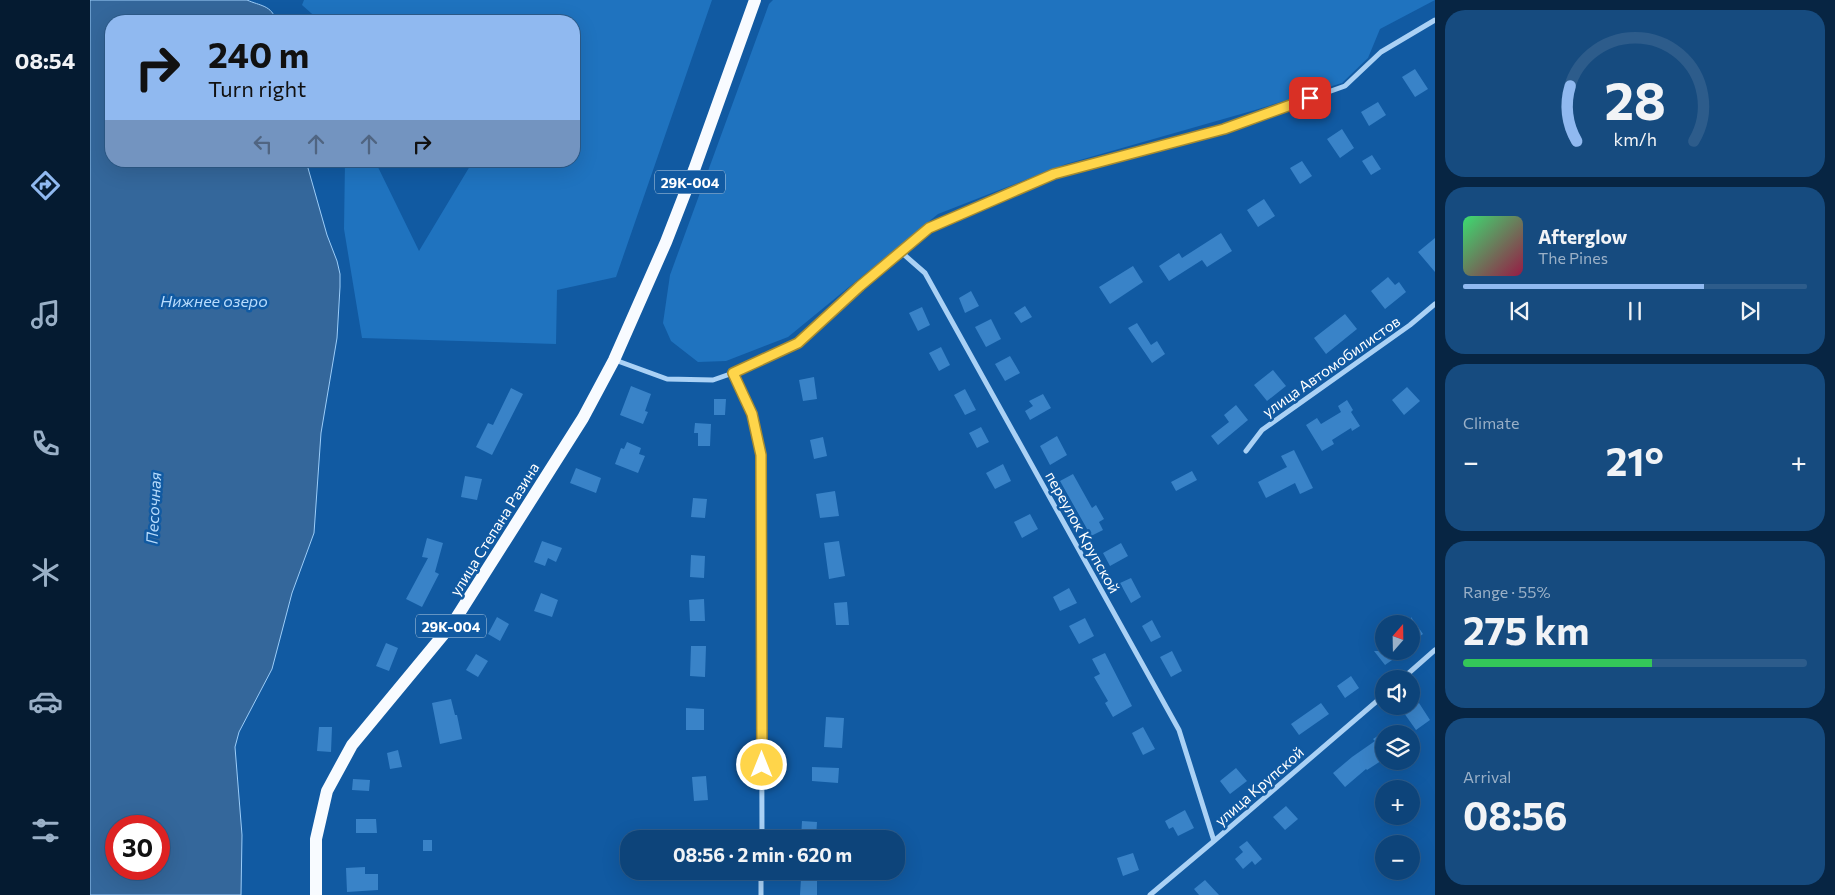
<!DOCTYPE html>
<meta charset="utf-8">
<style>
:root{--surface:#0d447a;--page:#164b7f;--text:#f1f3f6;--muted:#9ab0c7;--line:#2d5c8b;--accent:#90b9f0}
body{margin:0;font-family:Commissioner,sans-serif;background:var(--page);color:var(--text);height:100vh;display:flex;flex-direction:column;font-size:19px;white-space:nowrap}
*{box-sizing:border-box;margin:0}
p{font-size:16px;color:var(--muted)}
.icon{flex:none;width:28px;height:28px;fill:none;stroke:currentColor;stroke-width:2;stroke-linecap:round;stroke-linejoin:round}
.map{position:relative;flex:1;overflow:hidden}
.drawer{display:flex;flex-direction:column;gap:10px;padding:10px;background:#072543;width:400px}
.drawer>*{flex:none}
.banner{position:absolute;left:15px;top:15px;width:475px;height:152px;border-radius:20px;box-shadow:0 5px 20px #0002,0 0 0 1px var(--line);background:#90b9f0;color:#111;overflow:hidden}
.needle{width:32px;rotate:20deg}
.buttons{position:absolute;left:1285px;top:615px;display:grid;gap:10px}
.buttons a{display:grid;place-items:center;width:45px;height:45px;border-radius:50%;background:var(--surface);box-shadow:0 5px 20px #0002,0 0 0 1px var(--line);font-size:25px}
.speed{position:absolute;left:15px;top:815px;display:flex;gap:10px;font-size:25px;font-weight:700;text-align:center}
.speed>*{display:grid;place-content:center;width:65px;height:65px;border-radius:50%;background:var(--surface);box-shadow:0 5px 20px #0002,0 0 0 1px var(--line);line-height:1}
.speed .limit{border:8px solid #d22;background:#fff;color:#111}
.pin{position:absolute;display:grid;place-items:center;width:42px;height:42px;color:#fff;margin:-21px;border-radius:10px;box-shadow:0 2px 8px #0006}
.me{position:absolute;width:55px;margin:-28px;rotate:0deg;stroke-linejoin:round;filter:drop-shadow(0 0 4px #0008)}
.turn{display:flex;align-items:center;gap:18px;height:105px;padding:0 20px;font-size:22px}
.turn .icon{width:65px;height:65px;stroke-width:2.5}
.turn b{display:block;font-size:35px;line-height:42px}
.lanes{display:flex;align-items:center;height:48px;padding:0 20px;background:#0003;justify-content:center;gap:25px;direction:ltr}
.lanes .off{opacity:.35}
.big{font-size:38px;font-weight:700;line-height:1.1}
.drawer .tile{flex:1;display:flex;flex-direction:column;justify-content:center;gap:8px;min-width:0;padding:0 18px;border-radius:20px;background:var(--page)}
.drawer .dial{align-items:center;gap:0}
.dial svg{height:130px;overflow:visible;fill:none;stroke:var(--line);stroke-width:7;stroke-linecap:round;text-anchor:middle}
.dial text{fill:var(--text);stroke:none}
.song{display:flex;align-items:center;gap:15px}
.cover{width:60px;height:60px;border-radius:8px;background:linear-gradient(135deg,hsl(140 70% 55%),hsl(340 70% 35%))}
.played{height:5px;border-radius:2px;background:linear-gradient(90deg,var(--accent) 70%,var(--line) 70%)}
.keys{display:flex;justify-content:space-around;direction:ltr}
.heat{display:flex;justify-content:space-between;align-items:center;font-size:28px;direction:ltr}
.charge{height:8px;border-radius:4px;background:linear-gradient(90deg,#34c759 55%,var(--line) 0)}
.trip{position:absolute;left:530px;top:830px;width:285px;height:50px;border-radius:20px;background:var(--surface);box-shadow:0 5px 20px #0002,0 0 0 1px var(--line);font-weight:700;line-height:50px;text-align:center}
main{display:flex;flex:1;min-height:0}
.menu{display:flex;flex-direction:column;width:90px;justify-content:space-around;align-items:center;background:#051b31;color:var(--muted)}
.menu .icon{width:35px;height:35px}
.menu .active{color:var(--accent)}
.menu b{font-size:22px;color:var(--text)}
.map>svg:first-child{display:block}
</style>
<main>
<nav class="menu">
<b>08:54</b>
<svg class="icon active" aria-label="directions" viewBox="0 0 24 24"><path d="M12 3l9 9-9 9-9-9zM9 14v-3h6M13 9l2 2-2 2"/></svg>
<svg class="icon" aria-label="music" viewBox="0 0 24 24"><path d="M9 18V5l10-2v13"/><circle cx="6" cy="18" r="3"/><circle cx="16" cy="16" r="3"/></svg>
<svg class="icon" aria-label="phone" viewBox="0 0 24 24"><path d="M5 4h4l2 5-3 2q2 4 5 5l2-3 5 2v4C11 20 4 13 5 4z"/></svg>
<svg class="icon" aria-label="climate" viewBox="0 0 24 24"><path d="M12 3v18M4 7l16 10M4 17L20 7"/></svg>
<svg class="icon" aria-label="car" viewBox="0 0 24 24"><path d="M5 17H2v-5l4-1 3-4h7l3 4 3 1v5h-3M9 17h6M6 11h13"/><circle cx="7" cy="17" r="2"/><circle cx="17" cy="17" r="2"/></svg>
<svg class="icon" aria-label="filters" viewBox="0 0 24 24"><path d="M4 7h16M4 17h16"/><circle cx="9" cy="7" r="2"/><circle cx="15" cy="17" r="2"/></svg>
</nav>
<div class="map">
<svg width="1345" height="895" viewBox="0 0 1345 895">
<rect width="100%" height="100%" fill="#115aa2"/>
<path fill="#1f73bf" d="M 214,0 L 622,0 L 526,277 L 467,290 L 466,344 L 272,338 L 254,229 L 255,161 L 285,161 L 329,251 L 383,161 L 484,161 L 484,21 L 230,21 L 212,5 Z
M 683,0 L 1345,0 L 1290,29 L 1278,58 L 1252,83 L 1165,110 L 976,164 L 848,214 L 698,337 L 636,361 L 608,362 L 581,341 L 573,323 L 580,275 L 679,4 Z"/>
<path fill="#34679b" stroke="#9ccdf9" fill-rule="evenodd" d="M 0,0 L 157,0 C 170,6 182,5 186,21 L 21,21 L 21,161 L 216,161 L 237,235 L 247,261 L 250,274 L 250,287 L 247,338 L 231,433 L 224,533 L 202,593 L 182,669 L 149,732 L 145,747 L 152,835 L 151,895 L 0,895 ZM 26,826 L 69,826 L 69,869 L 26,869 Z"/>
<path fill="#3983c8" d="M 1325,69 L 1338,89 L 1325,97 L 1312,77 Z
M 1288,102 L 1296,115 L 1279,126 L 1271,112 Z
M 1252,129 L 1264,148 L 1250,158 L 1237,139 Z
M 1282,155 L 1291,169 L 1281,175 L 1272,161 Z
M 1212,161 L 1222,176 L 1210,184 L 1200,168 Z
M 1174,199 L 1185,216 L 1168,227 L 1157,210 Z
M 1131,233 L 1142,251 L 1117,267 L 1112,260 L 1079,281 L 1069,266 L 1089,253 L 1092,258 Z
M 1345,238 L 1345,272 L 1328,252 Z
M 1043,266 L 1053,282 L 1020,304 L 1009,287 Z
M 1298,277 L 1305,285 L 1309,282 L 1316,292 L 1295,309 L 1281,291 Z
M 881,291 L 889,306 L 875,313 L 869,298 Z
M 935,306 L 942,317 L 931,323 L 924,313 Z
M 832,307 L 840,325 L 828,331 L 819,313 Z
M 1255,314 L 1267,329 L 1236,354 L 1224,338 Z
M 901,319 L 911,339 L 896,347 L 885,327 Z
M 1047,323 L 1061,345 L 1067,341 L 1075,354 L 1062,363 L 1038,328 Z
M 851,347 L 860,365 L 849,371 L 839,353 Z
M 920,356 L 930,373 L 915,381 L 905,364 Z
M 1183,370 L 1196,386 L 1177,401 L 1164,385 Z
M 724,377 L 727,399 L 713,401 L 709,380 Z
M 541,386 L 561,394 L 555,411 L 558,412 L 553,424 L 530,415 Z
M 1317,387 L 1330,401 L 1314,415 L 1302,400 Z
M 421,388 L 433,394 L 402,455 L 386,447 L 398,423 L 403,425 Z
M 875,389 L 886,410 L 875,415 L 864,395 Z
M 953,394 L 961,408 L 940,420 L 935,411 L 943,406 L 939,401 Z
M 624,399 L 636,399 L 635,415 L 624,415 Z
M 1257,400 L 1263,410 L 1261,412 L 1270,426 L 1262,431 L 1261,428 L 1242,440 L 1244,444 L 1232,451 L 1216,425 L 1227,418 L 1231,424 L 1251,412 L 1248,406 Z
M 1146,405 L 1158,420 L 1128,445 L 1121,436 L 1139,422 L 1134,415 Z
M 605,423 L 621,424 L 620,446 L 608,446 L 608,433 L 604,433 Z
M 891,427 L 899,442 L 887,448 L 879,433 Z
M 967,436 L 977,455 L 960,465 L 950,446 Z
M 733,437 L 737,456 L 724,459 L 720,440 Z
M 537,442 L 551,448 L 549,454 L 555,456 L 548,473 L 525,464 L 531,448 L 534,449 Z
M 1204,450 L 1223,488 L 1210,494 L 1205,483 L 1176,498 L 1168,482 L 1197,467 L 1191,456 Z
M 913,464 L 921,481 L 905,489 L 896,473 Z
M 486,468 L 511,478 L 506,493 L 480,483 Z
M 1102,471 L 1107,480 L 1086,491 L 1081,482 Z
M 983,474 L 1002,508 L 1006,505 L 1014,519 L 1009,522 L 1013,530 L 1001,536 L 970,481 Z
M 375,476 L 392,479 L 387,500 L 371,497 Z
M 745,491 L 749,516 L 730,518 L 726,494 Z
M 603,498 L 617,499 L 615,518 L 601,517 Z
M 940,514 L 948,529 L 932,538 L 924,522 Z
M 337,538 L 353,543 L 345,572 L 349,574 L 332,607 L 316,599 L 338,558 L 332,557 Z
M 452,541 L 472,548 L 466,562 L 458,558 L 455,566 L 444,562 Z
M 749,541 L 755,576 L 739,579 L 734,543 Z
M 1031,543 L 1038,556 L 1020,566 L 1013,553 Z
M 601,555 L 615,556 L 614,578 L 600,577 Z
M 1041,578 L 1051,597 L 1041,603 L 1030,583 Z
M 979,588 L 987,603 L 970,611 L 963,597 Z
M 451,593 L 468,600 L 462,617 L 444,611 Z
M 614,599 L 615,621 L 600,621 L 599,600 Z
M 757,602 L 759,625 L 746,625 L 744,603 Z
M 407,617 L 419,624 L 410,641 L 398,634 Z
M 1321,617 L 1333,634 L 1321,642 Z
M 995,618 L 1004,636 L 989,644 L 979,626 Z
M 1062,620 L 1071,637 L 1061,642 L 1052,626 Z
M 296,643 L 308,648 L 299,671 L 286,666 Z
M 601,646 L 616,646 L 615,677 L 600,676 Z
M 1082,651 L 1092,671 L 1081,677 L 1070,657 Z
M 1284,651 L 1300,651 L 1305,658 L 1295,665 Z
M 1015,653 L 1042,706 L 1023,717 L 1015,703 L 1018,701 L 1004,677 L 1010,674 L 1002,659 Z
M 386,654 L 398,661 L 388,677 L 376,670 Z
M 1261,676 L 1269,688 L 1255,698 L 1247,686 Z
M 361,699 L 365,715 L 367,715 L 372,739 L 350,744 L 342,703 Z
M 1231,703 L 1239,714 L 1209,735 L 1201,724 Z
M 1329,703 L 1340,720 L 1326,730 L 1314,713 Z
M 596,708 L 614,709 L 614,730 L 596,730 Z
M 736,717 L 754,718 L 752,748 L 734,747 Z
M 229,727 L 242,727 L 241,752 L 227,751 Z
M 1053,727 L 1065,749 L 1053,755 L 1042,733 Z
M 1294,732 L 1294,759 L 1277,770 L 1276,769 L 1255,787 L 1243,773 L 1262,757 L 1285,741 L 1283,739 Z
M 308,750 L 312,767 L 300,769 L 297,753 Z
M 722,767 L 749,768 L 748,783 L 722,781 Z
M 1146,768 L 1157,781 L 1140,794 L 1130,781 Z
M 616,776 L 618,800 L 604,801 L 602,777 Z
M 263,779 L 280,780 L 279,791 L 262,790 Z
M 1196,806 L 1208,819 L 1195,830 L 1183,817 Z
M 1095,810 L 1104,828 L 1088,836 L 1083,827 L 1079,829 L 1075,821 Z
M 266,819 L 286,819 L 287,833 L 266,833 Z
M 712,821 L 727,822 L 726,839 L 711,839 Z
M 333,840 L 342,840 L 342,851 L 333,851 Z
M 1157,841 L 1172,859 L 1165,865 L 1162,861 L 1153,869 L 1145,859 L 1153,852 L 1149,847 Z
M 1043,853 L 1049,870 L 1033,876 L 1027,858 Z
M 275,867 L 275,874 L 288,874 L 288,890 L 257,892 L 256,868 Z
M 711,879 L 727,879 L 727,895 L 710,895 Z
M 1115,880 L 1129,895 L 1109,895 L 1104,889 Z"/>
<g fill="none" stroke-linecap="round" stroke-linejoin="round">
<path stroke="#aad1f5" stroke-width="5" d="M 811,252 L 835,273 L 1089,730 L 1124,841
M 525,360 L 577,379 L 623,380 L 643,373 L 708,343 L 770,286 L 839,228 L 964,174 L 1134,129 L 1255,86 L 1291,52 L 1345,20
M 643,373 L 662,414 L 671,455 L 672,839
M 1156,451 L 1172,430 L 1320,325 L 1345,304
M 1312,679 L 1345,650
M 671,895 L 671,871
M 1060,895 L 1124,841 L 1294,695"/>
<path stroke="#f8fbff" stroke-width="12" d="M 226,895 L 226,839 L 237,791 L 262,745 L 363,623 L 493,418 L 524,360 L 576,242 L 604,170 L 665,0"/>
</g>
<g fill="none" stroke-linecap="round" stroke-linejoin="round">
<g stroke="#a68a30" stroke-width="12">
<path id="route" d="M 672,765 L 671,455 L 662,414 L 643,373 L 708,343 L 770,286 L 839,228 L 964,174 L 1134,129 L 1220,98"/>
</g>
<use href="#route" stroke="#ffd54a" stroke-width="9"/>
</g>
<g text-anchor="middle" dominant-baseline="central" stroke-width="5" stroke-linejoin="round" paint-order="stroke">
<g fill="#115aa2" stroke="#b8cee3" stroke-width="1">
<rect x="565" y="170.5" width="70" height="23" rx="4"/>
<rect x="326" y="614.5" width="70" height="23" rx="4"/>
</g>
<g font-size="14" font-weight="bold" fill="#fff">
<text x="600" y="182">29К-004</text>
<text x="361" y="626">29К-004</text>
</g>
<g font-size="15" fill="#fff" stroke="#115aa2">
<text transform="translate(1241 366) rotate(-35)">улица Автомобилистов</text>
<text transform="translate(404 529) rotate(-58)">улица Степана Разина</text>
<text transform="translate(993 532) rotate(61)">переулок Крупской</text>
<text transform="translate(1169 786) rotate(-41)">улица Крупской</text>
</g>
<g font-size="16" font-style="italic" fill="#b7dbfc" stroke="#115aa2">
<text x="124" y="300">Нижнее озеро</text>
<text transform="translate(63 508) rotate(-87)">Песочная</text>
</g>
</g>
</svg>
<div class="buttons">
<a><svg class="needle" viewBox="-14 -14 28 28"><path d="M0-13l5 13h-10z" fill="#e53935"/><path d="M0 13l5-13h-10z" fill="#9ab0c7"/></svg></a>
<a><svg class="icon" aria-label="sound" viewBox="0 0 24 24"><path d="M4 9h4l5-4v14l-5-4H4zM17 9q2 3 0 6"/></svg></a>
<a><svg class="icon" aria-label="layers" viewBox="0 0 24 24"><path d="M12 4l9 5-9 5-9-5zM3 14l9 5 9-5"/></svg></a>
<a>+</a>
<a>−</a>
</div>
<div class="speed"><div class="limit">30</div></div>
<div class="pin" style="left:1220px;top:98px;background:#d93025"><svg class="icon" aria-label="arrive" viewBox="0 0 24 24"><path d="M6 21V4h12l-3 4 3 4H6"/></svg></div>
<svg class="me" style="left:672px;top:765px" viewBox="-20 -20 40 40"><circle r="17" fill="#ffd54a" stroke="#fff" stroke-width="3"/><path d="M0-11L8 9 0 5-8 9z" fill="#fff"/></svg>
<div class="trip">08:56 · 2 min · 620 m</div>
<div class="banner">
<div class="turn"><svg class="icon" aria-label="right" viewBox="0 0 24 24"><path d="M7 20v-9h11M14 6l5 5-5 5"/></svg><div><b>240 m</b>Turn right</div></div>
<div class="lanes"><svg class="icon off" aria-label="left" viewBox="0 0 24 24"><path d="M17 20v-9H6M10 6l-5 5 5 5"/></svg><svg class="icon off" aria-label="ahead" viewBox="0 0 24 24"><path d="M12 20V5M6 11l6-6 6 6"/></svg><svg class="icon off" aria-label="ahead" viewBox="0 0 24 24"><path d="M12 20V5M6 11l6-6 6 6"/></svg><svg class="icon" aria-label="right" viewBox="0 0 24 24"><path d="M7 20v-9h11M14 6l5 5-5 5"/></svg></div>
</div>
</div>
<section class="drawer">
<div class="tile dial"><svg viewBox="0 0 100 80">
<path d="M14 69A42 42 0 1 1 86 69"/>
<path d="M14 69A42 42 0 0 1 10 35" stroke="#90b9f0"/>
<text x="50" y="56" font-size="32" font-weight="700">28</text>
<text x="50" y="72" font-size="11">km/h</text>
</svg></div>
<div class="tile">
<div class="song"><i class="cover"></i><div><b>Afterglow</b><p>The Pines</p></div></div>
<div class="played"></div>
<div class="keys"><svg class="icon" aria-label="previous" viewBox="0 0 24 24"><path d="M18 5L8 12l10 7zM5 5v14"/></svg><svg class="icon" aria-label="pause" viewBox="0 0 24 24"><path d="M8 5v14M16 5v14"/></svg><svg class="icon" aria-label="next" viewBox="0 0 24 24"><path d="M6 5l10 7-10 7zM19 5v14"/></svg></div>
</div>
<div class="tile"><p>Climate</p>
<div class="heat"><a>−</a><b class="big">21°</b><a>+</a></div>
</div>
<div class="tile"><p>Range · 55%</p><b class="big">275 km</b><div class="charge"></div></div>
<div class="tile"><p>Arrival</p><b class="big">08:56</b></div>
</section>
</main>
